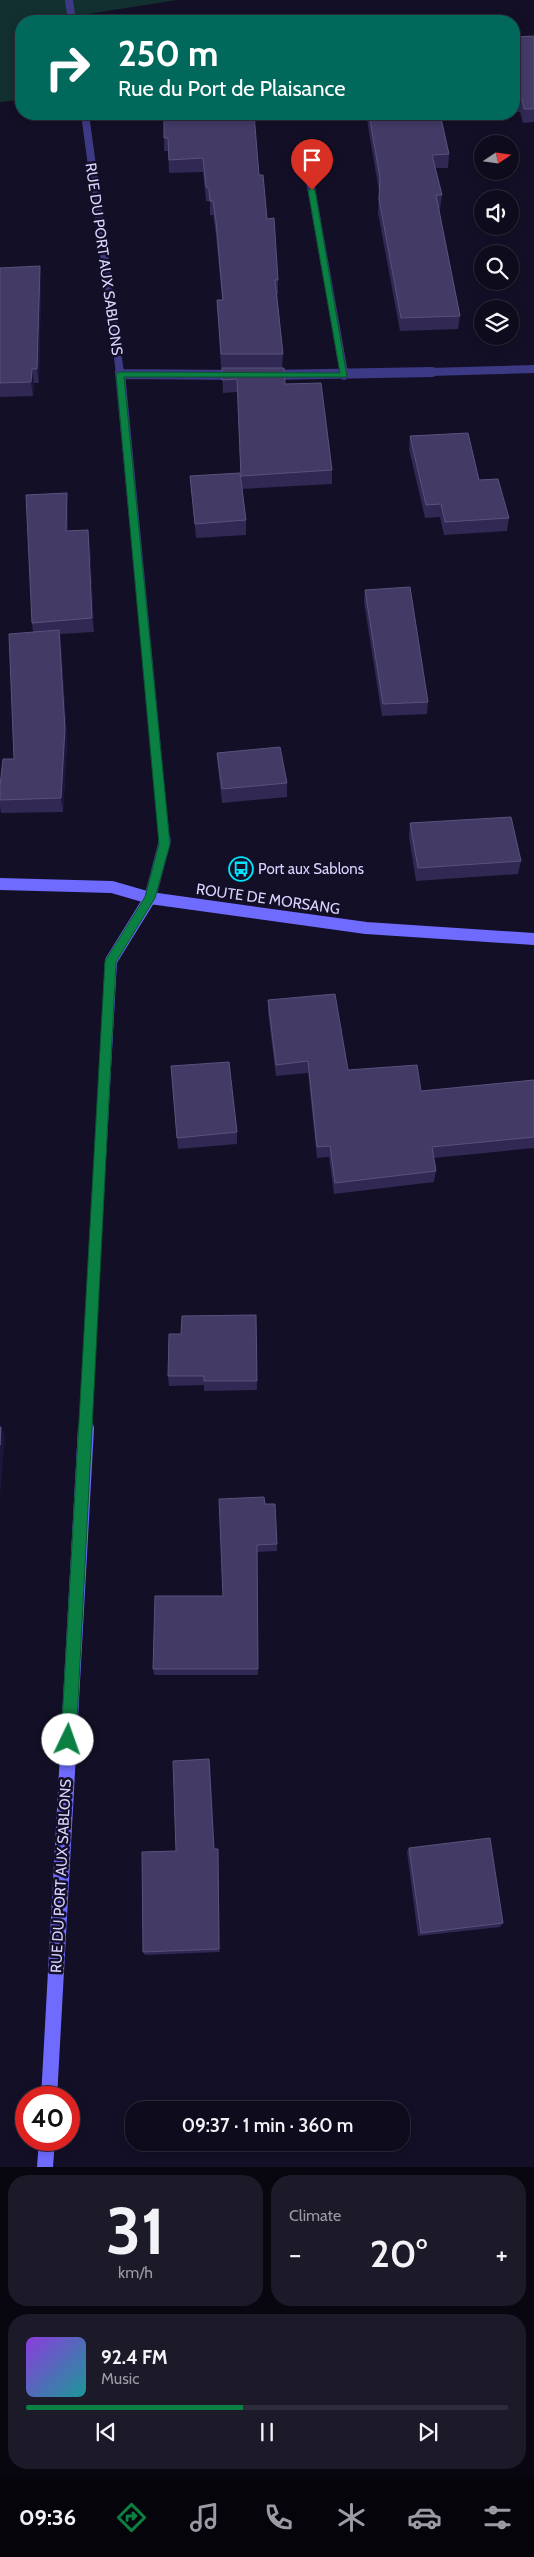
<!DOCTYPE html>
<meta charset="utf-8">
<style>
:root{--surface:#0e0b1c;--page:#1c1929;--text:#f1f3f6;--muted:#9b9ba3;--line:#2e2b3b;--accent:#0b8043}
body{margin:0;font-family:Cabin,sans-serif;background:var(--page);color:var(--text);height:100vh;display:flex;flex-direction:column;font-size:19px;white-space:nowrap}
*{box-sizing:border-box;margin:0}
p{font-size:16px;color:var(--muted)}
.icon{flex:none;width:28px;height:28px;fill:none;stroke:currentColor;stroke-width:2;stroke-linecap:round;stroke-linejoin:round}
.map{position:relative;height:2167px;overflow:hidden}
.side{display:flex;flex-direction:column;gap:8px;padding:8px;background:#08060f;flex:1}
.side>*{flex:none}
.banner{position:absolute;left:15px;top:15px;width:505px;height:105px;border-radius:20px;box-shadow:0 2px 8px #0003,0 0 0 1px var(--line);background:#00695c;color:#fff;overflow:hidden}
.needle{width:32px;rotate:77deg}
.fabs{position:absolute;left:474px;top:135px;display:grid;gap:10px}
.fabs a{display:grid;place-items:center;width:45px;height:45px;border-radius:50%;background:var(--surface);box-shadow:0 2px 8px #0003,0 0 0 1px var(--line);font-size:25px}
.speed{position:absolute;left:15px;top:2086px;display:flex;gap:10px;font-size:25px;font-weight:700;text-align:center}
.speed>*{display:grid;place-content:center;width:65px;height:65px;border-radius:50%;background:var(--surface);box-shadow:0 2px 8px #0003,0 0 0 1px var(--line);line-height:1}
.speed .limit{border:8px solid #d22;background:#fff;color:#111}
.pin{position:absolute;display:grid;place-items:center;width:42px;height:42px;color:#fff;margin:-51px -21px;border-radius:50% 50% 50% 0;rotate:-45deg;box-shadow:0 0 5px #0007}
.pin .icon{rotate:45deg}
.me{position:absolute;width:55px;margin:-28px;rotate:3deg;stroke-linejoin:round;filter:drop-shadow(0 0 4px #0008)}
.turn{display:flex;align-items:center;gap:18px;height:105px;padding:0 20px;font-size:22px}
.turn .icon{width:65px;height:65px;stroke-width:2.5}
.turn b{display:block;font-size:35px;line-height:42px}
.big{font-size:38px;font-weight:600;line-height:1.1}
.side .card{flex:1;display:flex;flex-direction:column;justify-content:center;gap:8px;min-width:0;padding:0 18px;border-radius:20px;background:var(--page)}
.side .dial{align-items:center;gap:0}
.dial b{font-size:65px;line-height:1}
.song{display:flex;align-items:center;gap:15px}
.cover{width:60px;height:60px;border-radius:8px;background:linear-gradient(135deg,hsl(270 70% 55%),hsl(180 70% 35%))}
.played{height:5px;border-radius:2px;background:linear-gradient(90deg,var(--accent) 45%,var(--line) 45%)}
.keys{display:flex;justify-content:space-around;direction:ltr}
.heat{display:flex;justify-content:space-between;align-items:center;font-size:28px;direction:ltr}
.side .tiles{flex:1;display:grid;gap:8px;grid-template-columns:1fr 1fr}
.card:last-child{grid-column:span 2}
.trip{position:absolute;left:125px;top:2101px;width:285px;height:50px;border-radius:20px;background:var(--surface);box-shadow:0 2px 8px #0003,0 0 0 1px var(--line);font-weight:600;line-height:50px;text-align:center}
.dock{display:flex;height:80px;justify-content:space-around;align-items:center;background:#06040b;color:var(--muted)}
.dock .icon{width:35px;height:35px}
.dock .active{color:var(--accent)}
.dock b{font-size:22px;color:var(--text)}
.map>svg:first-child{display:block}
</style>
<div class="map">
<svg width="534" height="2167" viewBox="0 0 534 2167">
<rect width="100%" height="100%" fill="#130f26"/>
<path fill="#12302f" d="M 0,0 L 177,0 L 88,14 L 36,18 L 36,21 L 21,21 L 21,100 L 0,102 Z"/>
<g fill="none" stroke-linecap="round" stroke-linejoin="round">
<path stroke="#3d3a85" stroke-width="8" d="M 69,0 L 72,21
M 85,114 L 120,373
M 305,153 L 344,373
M 392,373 L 534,369"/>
<path stroke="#3d3a85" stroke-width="10" d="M 120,372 L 165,842
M 344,372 L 344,375
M 120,374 L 239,375
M 269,375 L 432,372"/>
<path stroke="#3d3a85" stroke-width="12" d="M 150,898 L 165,840"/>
<path stroke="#6f6bff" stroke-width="12" d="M 0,884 L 112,887 L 150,898 L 366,928 L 534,939
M 85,1429 L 111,961 L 150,898"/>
<path stroke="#6f6bff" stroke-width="16" d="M 49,2098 L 86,1428
M 45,2167 L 47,2140"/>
</g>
<path fill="#312854" d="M 534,36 L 534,122 L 523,123 L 520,112 L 514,112 L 514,37 Z
M 164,114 L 259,175 L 278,280 L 278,294 L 277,294 L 283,354 L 282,368 L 221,368 L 217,300 L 222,300 L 216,235 L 213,215 L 210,215 L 210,202 L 206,201 L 203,172 L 169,173 L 168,151 L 164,151 Z
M 366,114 L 440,114 L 449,154 L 448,168 L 435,168 L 442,195 L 440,209 L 438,209 L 460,316 L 458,329 L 400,331 L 378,213 L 379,191 Z
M 0,268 L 41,280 L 39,383 L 34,383 L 33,396 L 0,397 L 0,399 Z
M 222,368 L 285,384 L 332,470 L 332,484 L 242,489 L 246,520 L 246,535 L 196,538 L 190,476 L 241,483 L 237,392 L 223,393 Z
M 410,436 L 479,480 L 509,518 L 507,531 L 444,535 L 440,517 L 425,518 L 409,449 Z
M 68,507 L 68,531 L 90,543 L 94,632 L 60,634 L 61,644 L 67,742 L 63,812 L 1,813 L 0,806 L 0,786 L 14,759 L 33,632 L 32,623 Z
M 365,590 L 428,702 L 427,714 L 382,716 L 364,602 Z
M 217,753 L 287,783 L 287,797 L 222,803 L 218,767 Z
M 410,823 L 521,861 L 518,874 L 416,881 L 409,837 Z
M 268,1000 L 348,1070 L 421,1091 L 534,1080 L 534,1148 L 434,1158 L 436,1171 L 434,1182 L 334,1194 L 329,1157 L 317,1158 L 308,1073 L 276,1076 L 268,1012 Z
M 171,1066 L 237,1132 L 237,1144 L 178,1149 Z
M 256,1315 L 257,1390 L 204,1391 L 204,1385 L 169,1386 L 168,1376 L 181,1334 Z
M 265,1504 L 277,1544 L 277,1551 L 257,1552 L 258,1675 L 154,1675 L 153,1669 L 223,1596 Z
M 210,1764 L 214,1849 L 218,1849 L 218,1853 L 220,1952 L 145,1955 L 143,1952 L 176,1851 Z
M 409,1848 L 503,1923 L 500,1927 L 418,1936 L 407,1852 Z"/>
<path fill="#1d163a" d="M 40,266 L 41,280 L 39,383 L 37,369 Z
M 32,369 L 34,383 L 33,396 L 31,382 Z
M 67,493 L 68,507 L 67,545 L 66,531 Z
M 88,530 L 90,543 L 94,632 L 92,618 Z
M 59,630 L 61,644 L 67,742 L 63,812 L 61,798 Z
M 1,1427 L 5,1436 L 0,1498 L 0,1445 Z
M 209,1759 L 210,1764 L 215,1853 L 214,1849 Z
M 218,1849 L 218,1853 L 220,1952 L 219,1949 Z"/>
<path fill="#433a66" stroke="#5a527e" d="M 534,36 L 534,109 L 524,109 L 522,99 L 514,99 L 514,37 Z
M 164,114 L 254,114 L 259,175 L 263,175 L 267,219 L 274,218 L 278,280 L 275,280 L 283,354 L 221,354 L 217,300 L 223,300 L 216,221 L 213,201 L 210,201 L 209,189 L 206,187 L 203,158 L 169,160 L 168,138 L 164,138 Z
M 369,114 L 440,114 L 449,154 L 432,155 L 442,195 L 436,195 L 460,316 L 401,318 L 379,199 L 380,178 Z
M 40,266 L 37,369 L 32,369 L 31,382 L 0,383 L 0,268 Z
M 222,368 L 284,368 L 285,384 L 321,383 L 332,470 L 241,476 L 237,379 L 222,380 Z
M 468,433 L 479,480 L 498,479 L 509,518 L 445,522 L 441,504 L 426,505 L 410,436 Z
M 240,473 L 246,520 L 195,524 L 190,476 Z
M 67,493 L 66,531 L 88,530 L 92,618 L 32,623 L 26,495 Z
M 410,587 L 428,702 L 383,704 L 365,590 Z
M 59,630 L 65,728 L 61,798 L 0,800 L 0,786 L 3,759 L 14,759 L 9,634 Z
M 280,747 L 287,783 L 222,789 L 217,753 Z
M 511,817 L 521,861 L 418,868 L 410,823 Z
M 335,994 L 348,1070 L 417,1065 L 421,1091 L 534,1080 L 534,1137 L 432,1147 L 436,1171 L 335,1183 L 330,1146 L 317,1147 L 308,1061 L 276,1065 L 268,1000 Z
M 229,1062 L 237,1132 L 177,1138 L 171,1066 Z
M 256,1315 L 257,1381 L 204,1381 L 204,1376 L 168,1376 L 169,1334 L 181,1334 L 182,1316 Z
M 0,1427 L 1,1427 L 0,1445 Z
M 264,1497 L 265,1504 L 275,1504 L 277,1544 L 257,1545 L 258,1669 L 153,1669 L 155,1596 L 223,1596 L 219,1499 Z
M 209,1759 L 214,1849 L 218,1849 L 219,1949 L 143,1952 L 142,1852 L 176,1851 L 173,1761 Z
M 490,1838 L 503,1923 L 421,1933 L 409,1848 Z"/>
<path fill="#0b8043" stroke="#07532c" d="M 312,188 L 315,190 L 347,377 L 124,377 L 170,844 L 155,898 L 116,962 L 76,1740 L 74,1745 L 68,1747 L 63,1745 L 61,1740 L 105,961 L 145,897 L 159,844 L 116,374 L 120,372 L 340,373 L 308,190 Z"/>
<defs>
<g id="bus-ring" transform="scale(1.25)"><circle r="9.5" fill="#130f26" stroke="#00e5ff" stroke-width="1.5"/><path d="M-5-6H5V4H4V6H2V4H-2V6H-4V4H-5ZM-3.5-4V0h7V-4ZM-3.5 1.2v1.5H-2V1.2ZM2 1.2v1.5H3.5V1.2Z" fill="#00e5ff"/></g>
</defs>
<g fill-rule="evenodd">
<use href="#bus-ring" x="241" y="869"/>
</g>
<g text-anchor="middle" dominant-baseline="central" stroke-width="5" stroke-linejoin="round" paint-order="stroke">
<g font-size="15" fill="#d9d4ff" stroke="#130f26">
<text transform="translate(104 259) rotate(82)">RUE DU PORT AUX SABLONS</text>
<text transform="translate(268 899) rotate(8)">ROUTE DE MORSANG</text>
<text transform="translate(61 1876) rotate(-87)">RUE DU PORT AUX SABLONS</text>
</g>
<g font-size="15" fill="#d9d4ff" stroke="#130f26" text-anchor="start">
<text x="258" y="869">Port aux Sablons</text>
</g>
</g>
</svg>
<div class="fabs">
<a><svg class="needle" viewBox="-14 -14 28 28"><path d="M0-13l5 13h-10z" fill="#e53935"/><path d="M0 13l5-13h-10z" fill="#9b9ba3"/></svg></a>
<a><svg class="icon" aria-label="sound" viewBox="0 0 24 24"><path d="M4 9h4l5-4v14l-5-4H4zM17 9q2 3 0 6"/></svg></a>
<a><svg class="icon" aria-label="search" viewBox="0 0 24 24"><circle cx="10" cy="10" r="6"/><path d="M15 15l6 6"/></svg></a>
<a><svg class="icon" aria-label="layers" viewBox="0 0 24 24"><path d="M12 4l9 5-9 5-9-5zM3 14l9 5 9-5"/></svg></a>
</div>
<div class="speed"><div class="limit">40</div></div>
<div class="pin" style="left:312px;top:190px;background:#d93025"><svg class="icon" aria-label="arrive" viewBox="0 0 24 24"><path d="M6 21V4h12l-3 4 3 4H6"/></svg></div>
<svg class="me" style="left:68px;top:1740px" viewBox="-20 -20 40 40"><circle r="19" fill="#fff"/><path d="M0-13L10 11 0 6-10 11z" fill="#0b8043"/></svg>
<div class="trip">09:37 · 1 min · 360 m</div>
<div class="banner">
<div class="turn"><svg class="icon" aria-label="right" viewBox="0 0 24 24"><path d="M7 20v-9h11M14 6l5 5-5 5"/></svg><div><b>250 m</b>Rue du Port de Plaisance</div></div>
</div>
</div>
<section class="side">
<div class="tiles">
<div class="card dial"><b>31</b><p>km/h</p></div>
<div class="card"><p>Climate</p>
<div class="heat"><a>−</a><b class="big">20°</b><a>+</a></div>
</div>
<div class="card">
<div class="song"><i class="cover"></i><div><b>92.4 FM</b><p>Music</p></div></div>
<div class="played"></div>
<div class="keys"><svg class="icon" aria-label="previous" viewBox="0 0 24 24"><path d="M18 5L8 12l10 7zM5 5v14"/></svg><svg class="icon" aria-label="pause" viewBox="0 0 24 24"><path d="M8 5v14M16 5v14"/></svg><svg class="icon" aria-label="next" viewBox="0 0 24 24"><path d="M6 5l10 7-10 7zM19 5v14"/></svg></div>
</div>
</div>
</section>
<nav class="dock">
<b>09:36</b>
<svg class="icon active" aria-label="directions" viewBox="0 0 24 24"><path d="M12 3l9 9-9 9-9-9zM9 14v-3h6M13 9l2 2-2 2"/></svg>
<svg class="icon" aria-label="music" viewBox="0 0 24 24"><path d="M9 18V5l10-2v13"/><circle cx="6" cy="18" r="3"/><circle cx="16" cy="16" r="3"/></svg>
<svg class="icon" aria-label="phone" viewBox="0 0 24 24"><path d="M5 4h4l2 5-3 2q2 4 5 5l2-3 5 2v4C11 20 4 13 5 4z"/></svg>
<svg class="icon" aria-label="climate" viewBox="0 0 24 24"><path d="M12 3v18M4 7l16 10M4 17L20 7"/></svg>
<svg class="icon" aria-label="car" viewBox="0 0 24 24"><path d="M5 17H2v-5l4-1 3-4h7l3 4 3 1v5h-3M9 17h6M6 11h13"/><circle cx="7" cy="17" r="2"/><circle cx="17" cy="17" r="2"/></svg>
<svg class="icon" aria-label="filters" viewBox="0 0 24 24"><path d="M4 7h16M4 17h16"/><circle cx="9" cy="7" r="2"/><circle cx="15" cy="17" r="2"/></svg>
</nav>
